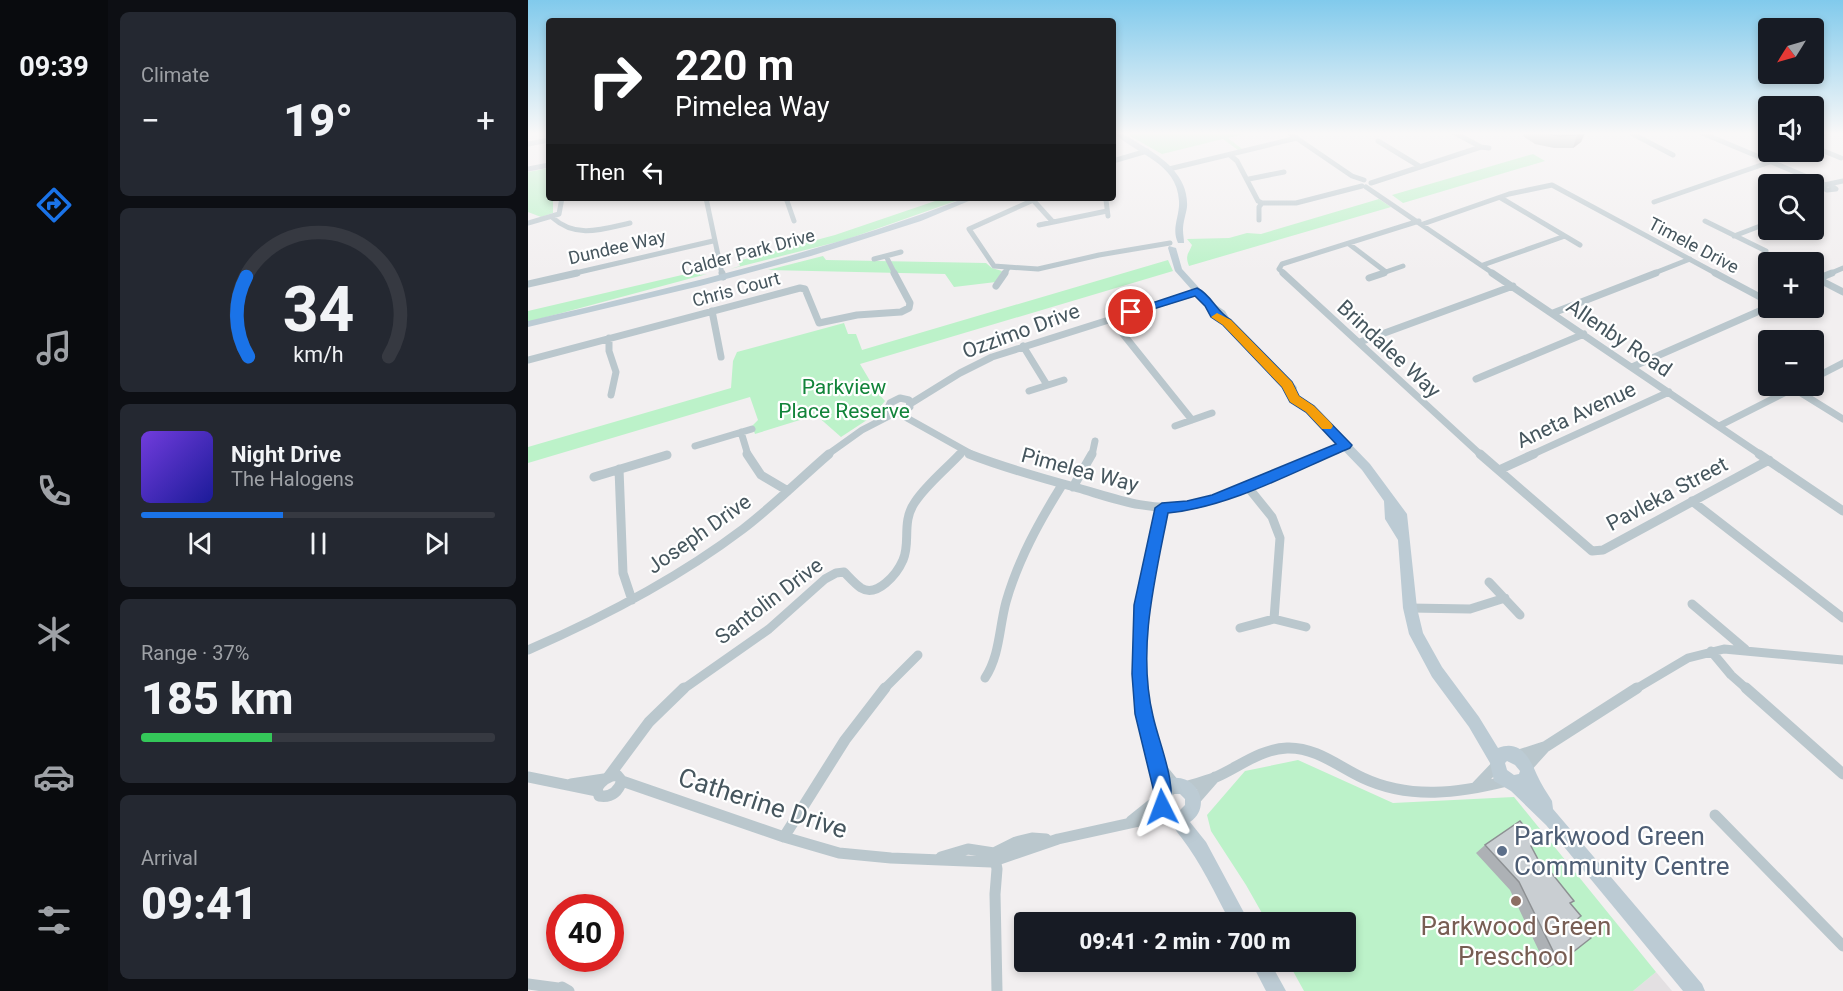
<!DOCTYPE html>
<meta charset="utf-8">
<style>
:root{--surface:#171b24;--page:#242831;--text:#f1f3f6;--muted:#9ea1a6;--line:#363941;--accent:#1a73e8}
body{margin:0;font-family:Roboto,sans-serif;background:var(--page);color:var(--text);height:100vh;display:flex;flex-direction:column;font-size:22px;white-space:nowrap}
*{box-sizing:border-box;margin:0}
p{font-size:20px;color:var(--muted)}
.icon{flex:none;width:33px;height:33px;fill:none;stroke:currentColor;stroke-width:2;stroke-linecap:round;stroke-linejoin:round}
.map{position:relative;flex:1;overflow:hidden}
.details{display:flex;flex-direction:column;gap:12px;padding:12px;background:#0d0f14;width:420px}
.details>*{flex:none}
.guide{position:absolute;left:18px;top:18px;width:570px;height:183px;border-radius:6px;box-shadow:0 3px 9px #0003;background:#202124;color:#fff;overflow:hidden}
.needle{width:39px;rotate:233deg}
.fabs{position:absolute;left:1230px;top:18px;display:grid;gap:12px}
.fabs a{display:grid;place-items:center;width:66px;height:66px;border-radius:6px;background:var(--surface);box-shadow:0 3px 9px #0003;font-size:30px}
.speed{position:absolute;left:18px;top:894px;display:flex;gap:12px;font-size:30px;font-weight:700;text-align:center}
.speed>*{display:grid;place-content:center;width:78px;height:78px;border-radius:50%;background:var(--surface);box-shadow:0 3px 9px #0003;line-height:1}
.speed .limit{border:9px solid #d22;background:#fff;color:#111}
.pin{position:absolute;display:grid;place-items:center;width:51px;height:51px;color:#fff;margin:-26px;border:3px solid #fff;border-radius:50%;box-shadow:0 2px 6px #0007}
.me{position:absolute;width:66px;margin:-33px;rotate:357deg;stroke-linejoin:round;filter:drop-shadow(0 0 4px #0008)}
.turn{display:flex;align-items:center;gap:21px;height:126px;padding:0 30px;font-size:27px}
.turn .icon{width:78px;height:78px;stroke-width:2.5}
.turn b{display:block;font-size:42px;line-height:51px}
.then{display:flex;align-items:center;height:57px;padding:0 30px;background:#0003;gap:12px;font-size:22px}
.big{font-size:45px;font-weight:800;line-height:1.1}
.details .tile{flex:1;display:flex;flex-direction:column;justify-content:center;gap:9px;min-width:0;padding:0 21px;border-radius:9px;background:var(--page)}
.details .dial{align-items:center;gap:0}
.dial svg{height:156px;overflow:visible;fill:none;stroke:var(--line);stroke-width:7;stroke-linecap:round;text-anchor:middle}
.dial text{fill:var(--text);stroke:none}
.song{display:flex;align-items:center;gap:18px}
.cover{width:72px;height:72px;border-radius:9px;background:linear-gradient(135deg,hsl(260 70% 55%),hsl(240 70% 35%))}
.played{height:6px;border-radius:3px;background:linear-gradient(90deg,var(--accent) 40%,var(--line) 40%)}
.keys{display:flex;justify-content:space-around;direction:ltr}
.heat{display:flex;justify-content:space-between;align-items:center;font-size:33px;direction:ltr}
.charge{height:9px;border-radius:4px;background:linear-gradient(90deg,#34c759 37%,var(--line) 0)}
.trip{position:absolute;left:486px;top:912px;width:342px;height:60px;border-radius:6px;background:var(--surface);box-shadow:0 3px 9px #0003;font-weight:800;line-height:60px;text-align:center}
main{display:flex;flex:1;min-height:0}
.tabs{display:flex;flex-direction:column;width:108px;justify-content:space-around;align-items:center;background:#090b0e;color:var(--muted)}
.tabs .icon{width:42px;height:42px}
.tabs .active{color:var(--accent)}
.tabs b{font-size:27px;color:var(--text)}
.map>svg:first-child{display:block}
</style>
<main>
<nav class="tabs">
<b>09:39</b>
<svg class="icon active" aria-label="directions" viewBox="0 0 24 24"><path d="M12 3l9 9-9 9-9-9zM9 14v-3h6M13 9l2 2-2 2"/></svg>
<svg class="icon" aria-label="music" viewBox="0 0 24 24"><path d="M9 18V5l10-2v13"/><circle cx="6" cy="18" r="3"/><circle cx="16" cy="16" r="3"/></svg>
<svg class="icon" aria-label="phone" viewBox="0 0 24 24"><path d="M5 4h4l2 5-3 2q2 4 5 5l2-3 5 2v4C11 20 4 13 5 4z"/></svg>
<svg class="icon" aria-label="climate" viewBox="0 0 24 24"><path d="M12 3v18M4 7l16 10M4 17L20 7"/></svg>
<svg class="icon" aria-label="car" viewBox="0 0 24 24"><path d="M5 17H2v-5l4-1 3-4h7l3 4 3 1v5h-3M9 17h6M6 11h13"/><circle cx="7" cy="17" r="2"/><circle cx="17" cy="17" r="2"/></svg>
<svg class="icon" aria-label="filters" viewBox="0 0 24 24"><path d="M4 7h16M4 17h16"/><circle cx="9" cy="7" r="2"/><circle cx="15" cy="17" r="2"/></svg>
</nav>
<section class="details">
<div class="tile"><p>Climate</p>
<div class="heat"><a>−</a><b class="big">19°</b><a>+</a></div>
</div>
<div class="tile dial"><svg viewBox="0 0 100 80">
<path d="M14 69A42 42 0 1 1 86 69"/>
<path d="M14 69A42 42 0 0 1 13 28" stroke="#1a73e8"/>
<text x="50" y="56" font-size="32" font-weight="700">34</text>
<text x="50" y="72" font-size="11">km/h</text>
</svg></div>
<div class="tile">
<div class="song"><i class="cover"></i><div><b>Night Drive</b><p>The Halogens</p></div></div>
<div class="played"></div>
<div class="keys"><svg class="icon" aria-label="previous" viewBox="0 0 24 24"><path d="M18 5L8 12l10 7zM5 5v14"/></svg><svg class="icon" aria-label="pause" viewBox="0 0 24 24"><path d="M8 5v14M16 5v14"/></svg><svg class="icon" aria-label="next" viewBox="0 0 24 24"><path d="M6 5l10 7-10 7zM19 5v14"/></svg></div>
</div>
<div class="tile"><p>Range · 37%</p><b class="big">185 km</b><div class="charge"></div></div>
<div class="tile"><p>Arrival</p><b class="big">09:41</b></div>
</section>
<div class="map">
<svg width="1315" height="991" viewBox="0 0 1315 991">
<rect width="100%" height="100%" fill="#f2eff0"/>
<path fill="#e3e0e2" d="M 1128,972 L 1144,991 L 1105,991 Z"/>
<path fill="#bcf2c9" d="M 602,133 L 721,133 L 700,138 L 714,149 L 710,150 L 695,139 L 634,154 L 602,136 Z
M 1005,154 L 1017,161 L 875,203 L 864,195 Z
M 21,168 L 21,198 L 25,198 L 25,213 L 13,217 L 0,212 L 0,172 Z
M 416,198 L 436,198 L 317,240 L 202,269 L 212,266 L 210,261 L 307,235 Z
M 851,199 L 863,207 L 661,266 C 657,255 660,255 664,245 L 659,239 L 701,238 L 719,233 L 733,234 Z
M 295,256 L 298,260 L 458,263 L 464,268 L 474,271 L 468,282 L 426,287 L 417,274 L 240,270 Z
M 640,260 L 645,271 L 332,364 L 348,391 L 357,401 L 345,416 L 313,437 L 288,415 L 227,434 L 224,426 L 230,420 L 222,397 L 0,463 L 0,447 L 203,388 L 205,361 L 209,352 L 316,323 L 320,334 L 328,334 L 334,350 Z
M 171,271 L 172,275 L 179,274 L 0,322 L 0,311 Z
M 770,760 L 865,803 L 986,797 L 1128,972 L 1105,991 L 776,991 L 760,962 L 818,962 L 818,922 L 739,922 L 718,885 L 683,831 L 679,815 L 717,771 Z"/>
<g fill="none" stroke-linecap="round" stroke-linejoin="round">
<path stroke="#bac7cd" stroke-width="5" d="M 761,133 L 824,176 L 836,180
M 927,133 L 953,147
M 1103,133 L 1145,155
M 1174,133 L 1296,184
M 1286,137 L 1298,133
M 850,141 L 891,166
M 0,144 L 21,140
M 1286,147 L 1313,158
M 702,155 L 709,161 L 730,201 L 734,203 L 731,207 L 731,220
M 585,161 L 619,151
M 0,169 L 21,165
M 641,169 L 769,138
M 721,179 L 756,172
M 843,183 L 953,147 L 961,148
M 1301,184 L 1308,189 L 1299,190 L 1292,186 Z
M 1301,184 L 1315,181
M 838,187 L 966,274
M 178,198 L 194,274
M 258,198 L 266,221
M 510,198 L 441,229 L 466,266 L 510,269 L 571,255 L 642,243
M 973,198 L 1052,245
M 505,200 L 525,222
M 578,200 L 580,216
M 1126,202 L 1242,162
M 734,203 L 768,203 L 834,186
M 25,218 C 48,239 75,229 102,223
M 1177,221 L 1238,251
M 0,223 L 31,214 L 34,198
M 895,224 L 981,194 L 1024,185 L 1189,274
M 511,225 L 579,211
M 1206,236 L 1240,223
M 821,244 L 858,272
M 358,256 L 367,274
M 346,259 L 373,252
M 1254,261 L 1257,262
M 955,265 L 1037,236
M 43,274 L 185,241
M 476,274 L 480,268
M 757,274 L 751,269 L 754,264 L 891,221
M 852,274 L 875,266
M 1124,274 L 1162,259
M 1301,274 L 1315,268"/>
<path stroke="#bac7cd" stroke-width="7" d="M 194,273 L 195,277
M 755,273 L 953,455
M 964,273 L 1233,455
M 1286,277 L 1315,292
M 841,278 L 856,273
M 1289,279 L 1304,273
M 0,284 L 49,273
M 468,286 L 477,273
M 184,311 L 193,357
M 1025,313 L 1128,273
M 583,319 L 664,420
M 81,338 L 81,351 L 88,372 L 83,395
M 832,342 L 985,286
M 495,346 L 519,385
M 0,360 L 272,288 L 277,289 L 291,323 L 329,315 L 373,312 L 381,308 L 382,303 L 366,273
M 1104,367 L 1236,309 L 1240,304 L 1232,297 L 1187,273
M 1286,378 L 1315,363
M 948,379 L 1056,334
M 1265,388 L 1315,419
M 501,391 L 536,380
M 372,398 L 381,400 L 382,407 L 374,412 L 362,411 L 360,408 L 362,403 Z
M 382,404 L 432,373 L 464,357 L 669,292
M 370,413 L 445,455
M 647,426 L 684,413
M 1191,426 L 1270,386
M 213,432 L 220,455
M 167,446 L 224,429
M 299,455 L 334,430 L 367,413
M 431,455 L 435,451
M 564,455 L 567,441
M 792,455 L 817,445
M 1003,455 L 1141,392"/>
<path stroke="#bac7cd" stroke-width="9" d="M 219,454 L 233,475 L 260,491
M 441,454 C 477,468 513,478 550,488 C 585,498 621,512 658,506 C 699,500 756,470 795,454
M 952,454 L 1064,551 L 1075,550 L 1241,460
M 1231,454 L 1315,511
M 91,469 L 95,573 L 104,600
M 971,470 L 1006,454
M 66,477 L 139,455
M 719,486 L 744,517 L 752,538 L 746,619
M 545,487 L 564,454
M 1164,501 L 1315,618
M 961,582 L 992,615
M 1164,604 L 1217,649
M 882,608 L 942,609 L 977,598
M 712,628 L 746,619 L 778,627
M 0,650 C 76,617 149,579 215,529 C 245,506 272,479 301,454
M 1183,651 L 1203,675 L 1220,690
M 457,678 C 472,655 471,628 478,602 C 490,560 511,522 534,485
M 154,690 L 241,629 L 297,579 L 308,573 L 316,572 C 321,577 327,584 333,588 C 349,598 369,574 375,560 C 383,543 373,522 387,502 C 399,484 418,469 432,454
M 355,690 L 390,655
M 613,690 C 608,628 619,567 634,508
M 1106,690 L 1160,658 L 1196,649 L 1315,660"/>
<path stroke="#bac7cd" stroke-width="11" d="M 613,688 L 617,722 L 635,793
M 1218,688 L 1315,774
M 988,756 L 1016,747
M 630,764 L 647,785
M 999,767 L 1017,747 L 1109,688
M 89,775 L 94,781 C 90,792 83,798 71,796 L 69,788 C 74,780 80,776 89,775 Z
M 81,776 L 121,722 L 156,688
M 0,777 L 69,791
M 94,781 L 256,837 L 311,853 L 363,858 L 463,862 L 530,839 L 639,815
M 43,784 L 76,779
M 657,787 C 667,784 678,781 688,777 C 711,767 732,749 759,748 C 788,747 811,767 835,778 C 882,800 931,793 979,781
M 948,787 L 968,766
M 666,801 L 687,777
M 1187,815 L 1315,946
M 603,821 L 633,797
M 256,837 L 317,740 L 357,688
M 466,853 L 469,869 L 467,894 L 469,991
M 413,857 L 440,849 L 466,853 L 488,842 L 504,838 L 518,839
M 0,984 L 30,988
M 26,991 L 34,987 L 41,991"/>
<path fill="#bccbd4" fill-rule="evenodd" d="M 586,133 C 597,133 605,140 615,146 C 637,159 661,178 659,207 C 658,214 655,222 655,230 C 655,234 656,239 656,243 L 650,243 C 643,228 652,216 651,201 C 649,162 609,155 586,133 Z
M 437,198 L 448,198 L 393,221 L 283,256 L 172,286 L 0,327 L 0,321 C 148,286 295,253 437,198 Z
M 641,246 L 648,248 L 654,269 L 685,303 L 697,311 L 703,321 L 768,386 L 769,388 L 767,391 L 770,397 L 786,406 L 842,464 L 879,514 L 889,608 L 895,633 L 914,667 L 951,717 L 970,748 C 993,739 1002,759 1009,775 C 1013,784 1019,793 1024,801 L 1025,809 L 1174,984 L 1177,991 L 1155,991 L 1018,825 L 983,791 L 966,781 L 962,763 L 941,727 L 904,677 L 881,634 L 875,608 L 870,540 L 857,519 L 856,501 L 834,470 L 778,412 L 762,402 L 754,384 L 696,324 L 690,315 L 679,307 L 647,271 L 640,248 ZM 979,761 L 987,765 L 992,771 L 991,774 L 986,775 L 979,770 L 977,763 Z
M 644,778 C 670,775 684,807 662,822 L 678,842 L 721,922 L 702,922 C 687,893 673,863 653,837 C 650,834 647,828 644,826 C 635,819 628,819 625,806 C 621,792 633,783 644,778 ZM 646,794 L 652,794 L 657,799 L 657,805 L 652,810 L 646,810 L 641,805 L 641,799 Z
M 723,962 L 742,962 L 758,991 L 738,991 Z"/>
</g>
<path fill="#adb1b5" d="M 995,133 L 1057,133 L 1053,142 L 1045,148 L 1026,148 L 1007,144 L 995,136 Z
M 957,845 L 1003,846 L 1012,863 L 1042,903 L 1048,920 L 1031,963 L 1019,968 L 982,890 L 948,853 Z"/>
<path fill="#8d9093" d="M 1053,133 L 1057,133 L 1053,142 L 1045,148 L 1049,135 Z"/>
<path fill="#c9ced2" stroke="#8d9093" stroke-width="1.5" d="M 1016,133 L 1053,133 L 1049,135 L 1031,136 Z
M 992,821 L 1009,841 L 1003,846 L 1012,863 L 1014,861 L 1046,901 L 1042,903 L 1053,916 L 1048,920 L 1063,938 L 1031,963 L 991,882 L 957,845 Z"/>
<linearGradient id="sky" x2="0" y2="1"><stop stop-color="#81caec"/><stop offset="0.49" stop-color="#f9f8f8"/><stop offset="1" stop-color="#f9f8f8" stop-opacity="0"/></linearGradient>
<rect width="1315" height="272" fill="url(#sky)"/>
<path fill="#1a73e8" stroke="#114b97" stroke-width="1.5" d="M 669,288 C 684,295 688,312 703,320 L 764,382 L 771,396 L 786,406 L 824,445 L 822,448 C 765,472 702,507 640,513 C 627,579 609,649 625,716 C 631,744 651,787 640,814 L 634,816 L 627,814 L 624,807 L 626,792 L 607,714 L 604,674 L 606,605 L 627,508 L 634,503 L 659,501 L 684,495 L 808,444 L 778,412 L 762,402 L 754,387 L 695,325 L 683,317 L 677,306 L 667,296 L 603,316 L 597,312 Z"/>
<path fill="#f59e0b" d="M 689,313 L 703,320 L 764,382 L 771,396 L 786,406 L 803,423 L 805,426 L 803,429 L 794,429 L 778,412 L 762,402 L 754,387 L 695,325 L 683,317 Z"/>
<circle fill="#5c6f8a" stroke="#fff" stroke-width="2" cx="974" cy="851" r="6"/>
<circle fill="#8d6e63" stroke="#fff" stroke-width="2" cx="988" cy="901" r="6"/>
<g text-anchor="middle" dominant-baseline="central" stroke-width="4.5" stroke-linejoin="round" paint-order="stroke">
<g font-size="18" fill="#46565e" stroke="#fff">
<text transform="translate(1166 245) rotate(28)">Timele Drive</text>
<text transform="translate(89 247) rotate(-13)">Dundee Way</text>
<text transform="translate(220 252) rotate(-15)">Calder Park Drive</text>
<text transform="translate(208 289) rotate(-15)">Chris Court</text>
</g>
<g font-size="21" fill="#46565e" stroke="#fff">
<text transform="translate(493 331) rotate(-20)">Ozzimo Drive</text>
<text transform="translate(1091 338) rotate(34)">Allenby Road</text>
<text transform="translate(861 349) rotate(43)">Brindalee Way</text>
<text transform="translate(1048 415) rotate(-25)">Aneta Avenue</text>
<text transform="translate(552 470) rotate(15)">Pimelea Way</text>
<text transform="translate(1139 494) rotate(-28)">Pavleka Street</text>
<text transform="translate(171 534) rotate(-35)">Joseph Drive</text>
<text transform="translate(241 601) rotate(-37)">Santolin Drive</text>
</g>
<g font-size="21" fill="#12843a" stroke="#fff">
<text x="316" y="387">Parkview<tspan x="316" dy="24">Place Reserve</tspan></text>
</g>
<g font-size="26" fill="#46565e" stroke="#fff">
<text transform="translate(235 803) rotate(18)">Catherine Drive</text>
</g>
<g font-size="26" fill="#4e5e75" stroke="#fff" text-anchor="start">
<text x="986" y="836">Parkwood Green<tspan x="986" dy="30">Community Centre</tspan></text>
</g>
<g font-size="26" fill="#785e54" stroke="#fff">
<text x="988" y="926">Parkwood Green<tspan x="988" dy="30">Preschool</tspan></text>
</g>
</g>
</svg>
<div class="fabs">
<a><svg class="needle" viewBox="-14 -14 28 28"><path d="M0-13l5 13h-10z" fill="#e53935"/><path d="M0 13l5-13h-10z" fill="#9ea1a6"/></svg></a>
<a><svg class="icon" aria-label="sound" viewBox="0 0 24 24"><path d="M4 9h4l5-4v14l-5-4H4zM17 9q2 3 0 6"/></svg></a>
<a><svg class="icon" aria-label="search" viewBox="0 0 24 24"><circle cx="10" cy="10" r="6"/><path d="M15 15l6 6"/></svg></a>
<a>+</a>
<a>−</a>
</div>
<div class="speed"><div class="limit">40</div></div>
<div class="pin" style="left:603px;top:312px;background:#d93025"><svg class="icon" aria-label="arrive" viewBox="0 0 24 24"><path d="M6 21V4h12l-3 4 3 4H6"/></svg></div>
<svg class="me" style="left:634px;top:807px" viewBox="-20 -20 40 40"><path d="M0-17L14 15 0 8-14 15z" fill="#1a73e8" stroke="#fff" stroke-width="4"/></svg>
<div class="trip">09:41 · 2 min · 700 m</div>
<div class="guide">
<div class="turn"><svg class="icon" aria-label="right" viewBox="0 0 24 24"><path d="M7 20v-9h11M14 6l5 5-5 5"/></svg><div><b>220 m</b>Pimelea Way</div></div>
<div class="then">Then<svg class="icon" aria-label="left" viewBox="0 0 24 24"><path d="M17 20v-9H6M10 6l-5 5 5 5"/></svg></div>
</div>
</div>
</main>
